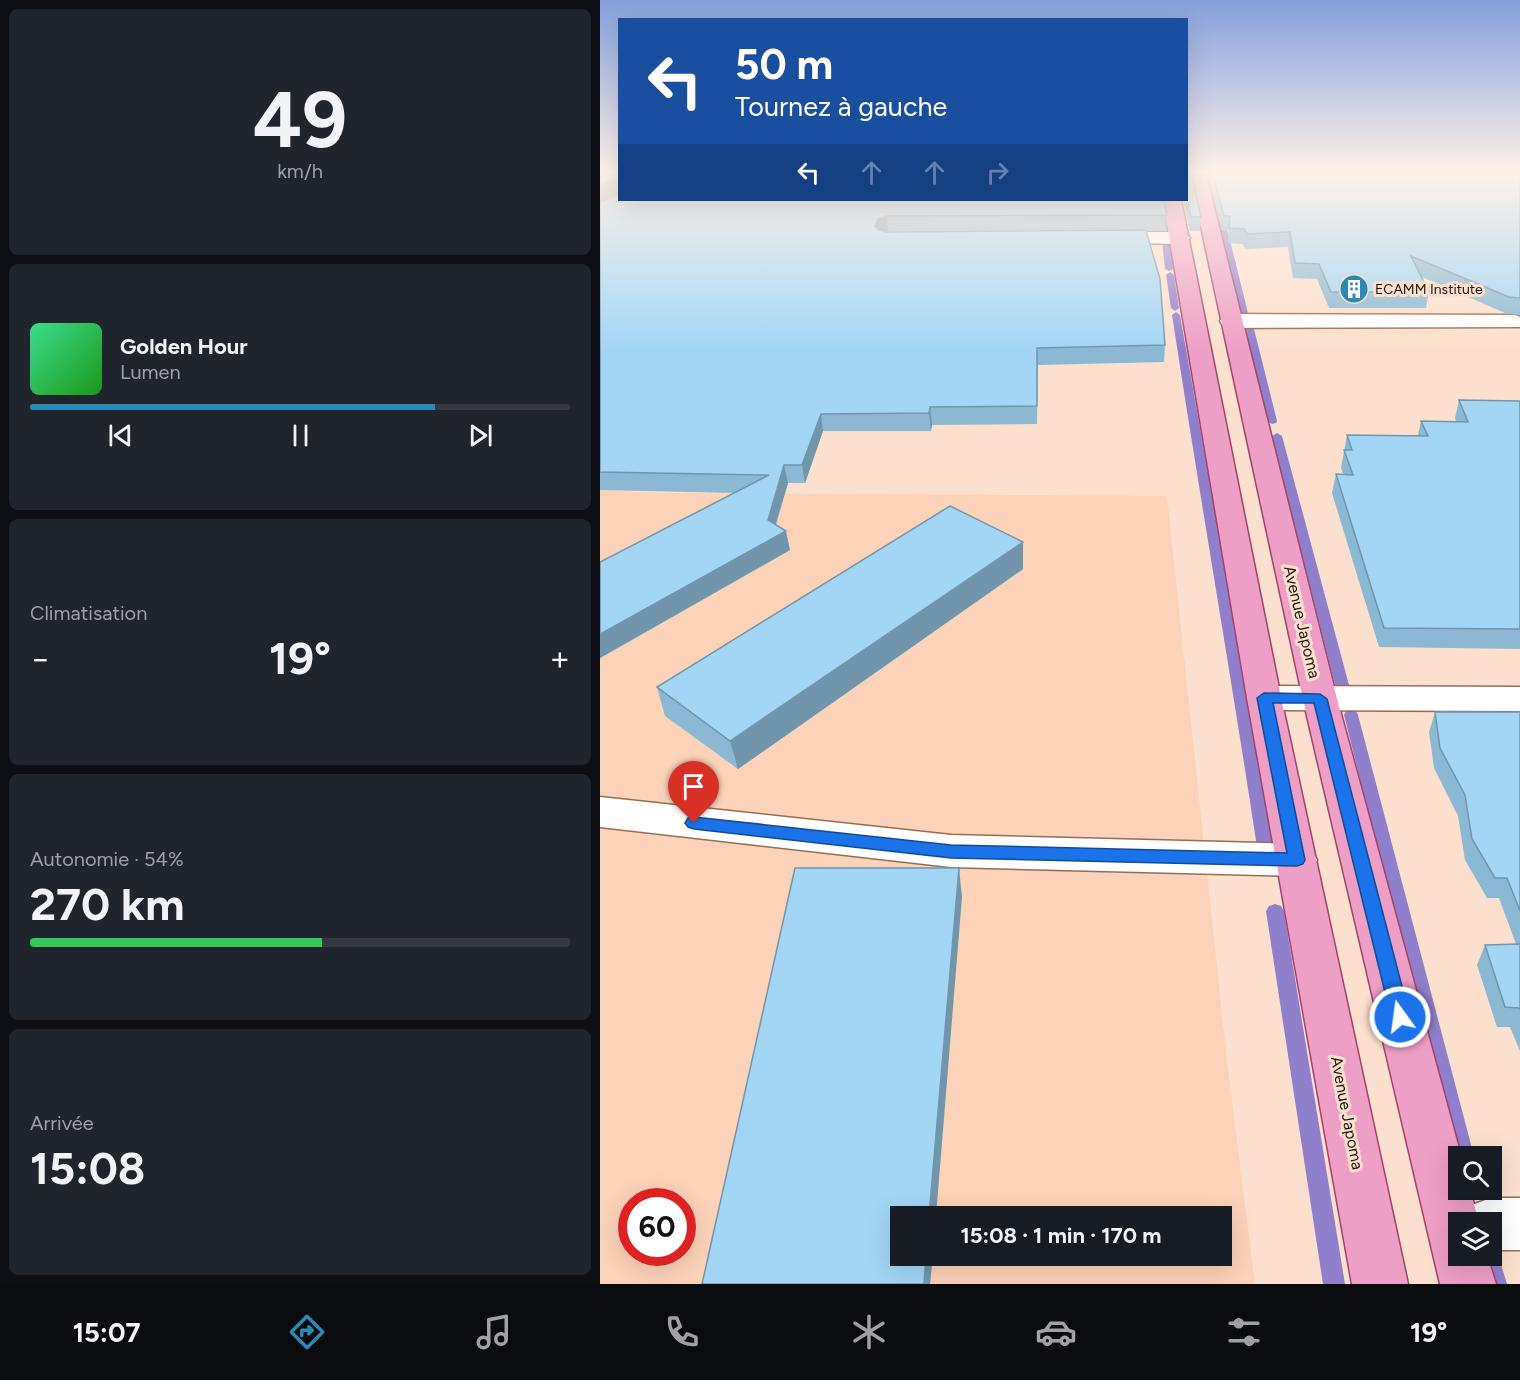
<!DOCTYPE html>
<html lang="fr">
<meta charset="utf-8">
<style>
:root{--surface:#171b24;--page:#20242c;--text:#f1f3f6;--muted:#9ea1a6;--line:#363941;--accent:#2a89b5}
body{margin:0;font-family:Figtree,sans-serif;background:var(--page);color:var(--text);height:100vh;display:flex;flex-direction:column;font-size:22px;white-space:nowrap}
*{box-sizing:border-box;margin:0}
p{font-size:20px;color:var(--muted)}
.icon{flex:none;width:33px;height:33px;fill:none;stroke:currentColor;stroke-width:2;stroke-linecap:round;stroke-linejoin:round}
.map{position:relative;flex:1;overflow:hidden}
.drawer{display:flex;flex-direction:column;gap:9px;padding:9px;background:#0d0f14;width:600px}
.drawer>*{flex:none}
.hud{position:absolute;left:18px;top:18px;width:570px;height:183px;border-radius:0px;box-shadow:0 6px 24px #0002;background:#1a4fa0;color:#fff;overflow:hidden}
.tools{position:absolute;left:848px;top:1146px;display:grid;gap:12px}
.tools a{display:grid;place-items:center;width:54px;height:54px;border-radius:0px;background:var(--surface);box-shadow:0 6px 24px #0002;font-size:30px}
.speed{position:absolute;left:18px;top:1188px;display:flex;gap:12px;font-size:30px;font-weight:700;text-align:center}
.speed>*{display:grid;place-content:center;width:78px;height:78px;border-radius:50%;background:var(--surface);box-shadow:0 6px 24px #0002;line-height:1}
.speed .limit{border:9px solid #d22;background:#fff;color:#111}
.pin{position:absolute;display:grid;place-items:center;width:51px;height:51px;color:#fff;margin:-62px -26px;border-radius:50% 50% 50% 0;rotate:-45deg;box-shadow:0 0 6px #0007}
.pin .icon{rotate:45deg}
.me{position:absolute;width:66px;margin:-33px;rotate:346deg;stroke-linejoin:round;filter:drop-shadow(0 0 4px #0008)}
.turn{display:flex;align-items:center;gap:21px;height:126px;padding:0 18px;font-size:27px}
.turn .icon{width:78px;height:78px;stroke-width:2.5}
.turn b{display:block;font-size:42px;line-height:51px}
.lanes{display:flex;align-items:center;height:57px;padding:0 18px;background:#0003;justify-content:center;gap:30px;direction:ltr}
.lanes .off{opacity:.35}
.big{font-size:45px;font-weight:700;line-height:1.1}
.drawer .tile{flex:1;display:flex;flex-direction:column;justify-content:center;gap:9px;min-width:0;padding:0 21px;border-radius:9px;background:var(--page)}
.drawer .dial{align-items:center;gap:0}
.dial b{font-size:78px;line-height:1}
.song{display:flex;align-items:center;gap:18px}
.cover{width:72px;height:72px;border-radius:9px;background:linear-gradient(135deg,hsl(150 70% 55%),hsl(120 70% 35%))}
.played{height:6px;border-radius:3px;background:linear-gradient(90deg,var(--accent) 75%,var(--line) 75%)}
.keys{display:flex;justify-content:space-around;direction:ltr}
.heat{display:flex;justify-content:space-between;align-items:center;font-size:33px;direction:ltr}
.charge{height:9px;border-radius:4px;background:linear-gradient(90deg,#34c759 54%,var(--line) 0)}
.trip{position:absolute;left:290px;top:1206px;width:342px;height:60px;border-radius:0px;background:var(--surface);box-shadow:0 6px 24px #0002;font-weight:700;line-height:60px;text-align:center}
.dock{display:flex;height:96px;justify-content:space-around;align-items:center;background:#090b0e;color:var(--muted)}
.dock .icon{width:42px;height:42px}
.dock .active{color:var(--accent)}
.dock b{font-size:27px;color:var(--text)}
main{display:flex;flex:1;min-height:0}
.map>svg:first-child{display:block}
</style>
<main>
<section class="drawer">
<div class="tile dial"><b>49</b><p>km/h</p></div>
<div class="tile">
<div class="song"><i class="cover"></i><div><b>Golden Hour</b><p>Lumen</p></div></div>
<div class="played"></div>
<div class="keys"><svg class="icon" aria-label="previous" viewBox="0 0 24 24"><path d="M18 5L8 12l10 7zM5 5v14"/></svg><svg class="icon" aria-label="pause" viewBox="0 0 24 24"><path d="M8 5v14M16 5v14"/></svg><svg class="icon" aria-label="next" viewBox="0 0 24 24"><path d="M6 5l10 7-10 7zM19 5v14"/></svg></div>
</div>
<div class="tile"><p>Climatisation</p>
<div class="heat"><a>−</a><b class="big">19°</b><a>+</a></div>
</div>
<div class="tile"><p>Autonomie · 54%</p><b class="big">270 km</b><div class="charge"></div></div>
<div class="tile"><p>Arrivée</p><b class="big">15:08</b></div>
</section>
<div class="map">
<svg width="920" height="1284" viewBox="0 0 920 1284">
<rect width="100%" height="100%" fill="#fce0cf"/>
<path fill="#fcd2b9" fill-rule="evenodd" d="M 0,490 L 62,493 L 567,496 L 627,1061 L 655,1284 L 0,1284 ZM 32,1202 L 82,1202 L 82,1252 L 32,1252 ZM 300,1216 L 621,1216 L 621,1256 L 300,1256 Z"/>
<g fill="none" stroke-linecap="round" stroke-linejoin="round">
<path fill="#907fcb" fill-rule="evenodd" d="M 603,171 L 609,171 L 619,196 L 648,313 L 647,315 L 640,313 L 611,196 Z
M 566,239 L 570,241 L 573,269 L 569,271 L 565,269 L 562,241 Z
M 570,272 L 574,275 L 579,308 L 575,311 L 571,308 L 566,275 Z
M 576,312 L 580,315 C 611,492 644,669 673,847 L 671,852 L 665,853 L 659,852 L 657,847 C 630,669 599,492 572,315 Z
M 649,326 L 654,329 L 677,421 L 676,423 L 672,424 L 667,421 L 644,329 Z
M 677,433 L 682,436 L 749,685 L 742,690 L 735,685 L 672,436 Z
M 751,710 L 756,711 L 758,715 L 874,1156 L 858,1156 L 858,1164 L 854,1156 L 744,715 L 746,711 Z
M 675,904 L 681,906 L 684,911 L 745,1284 L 723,1284 L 666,911 L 669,906 Z
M 891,1246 L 896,1248 L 907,1284 L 885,1284 L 877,1256 L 891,1256 Z"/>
<g stroke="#956d54" stroke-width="3">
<path id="minor" d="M 503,232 L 580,232 L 587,234 L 590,238 L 587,242 L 580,244 L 496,242 L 493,238 L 496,234 Z
M 631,314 L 915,315 L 920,317 L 920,327 L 631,328 L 623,326 L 620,321 L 623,316 Z
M 664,686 L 920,687 L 920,711 L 664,710 L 652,706 L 647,698 L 652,690 Z
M 0,797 L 351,835 L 697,844 L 711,849 L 717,860 L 711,871 L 697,876 L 351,867 L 0,827 Z
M 891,1198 L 920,1198 L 920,1250 L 891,1250 L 891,1222 L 865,1222 L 872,1205 Z"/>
</g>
<g stroke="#9f446a" stroke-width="3">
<path id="major" d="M 589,171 L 605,171 L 737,699 L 861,1156 L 858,1156 L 858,1190 L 870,1190 L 879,1222 L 858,1222 L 858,1256 L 887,1256 L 896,1284 L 840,1284 L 703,699 Z
M 563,200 L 581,200 L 681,698 L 808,1284 L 752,1284 L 647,698 Z"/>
</g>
<use href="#minor" fill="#fff" fill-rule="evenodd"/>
<use href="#major" fill="#ee9fc5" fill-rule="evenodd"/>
</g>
<path fill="#8bb8d2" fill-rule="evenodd" d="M 0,171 L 20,171 L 20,193 L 0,201 Z
M 607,171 L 920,171 L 920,315 L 905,313 L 822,277 L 829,292 L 826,308 L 729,308 L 717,279 L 693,278 L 688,247 L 645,249 L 643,244 L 628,243 L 629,230 L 622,231 Z
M 583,200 L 586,200 L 601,217 L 600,231 L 590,231 Z
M 0,202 L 567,215 L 566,230 L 546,230 L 565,345 L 564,362 L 438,365 L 437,424 L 332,425 L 331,431 L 223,431 L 205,483 L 188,483 L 176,525 L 190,550 L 0,658 L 0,562 L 135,493 L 0,490 ZM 539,230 L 287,232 L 285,232 L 288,231 Z
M 859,400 L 920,401 L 920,649 L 779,647 L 732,493 L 736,474 L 743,474 L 741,468 L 747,435 L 818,435 L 821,421 L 856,422 L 855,418 Z
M 423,569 L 138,769 L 65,716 L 57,687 Z
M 835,712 L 920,712 L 920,1051 L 910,1027 L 897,1027 L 877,965 L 885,945 L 916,944 L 899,898 L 887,898 L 865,860 L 858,816 L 834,768 L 829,732 Z"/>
<path fill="#7196ab" d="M 16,179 L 19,193 L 0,201 L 0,185 Z
M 287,216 L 288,231 L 279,234 L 275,226 L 278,219 Z
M 330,407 L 332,425 L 331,431 L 329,413 Z
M 221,414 L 223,431 L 205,483 L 202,465 Z
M 184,465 L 188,483 L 171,539 L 186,531 L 190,550 L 0,658 L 0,634 L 168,520 Z
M 423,542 L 423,569 L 138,769 L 130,741 Z
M 359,868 L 362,897 L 336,1216 L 329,1216 Z
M 326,1256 L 333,1256 L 330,1284 L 324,1284 Z"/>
<path fill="#a2d6f4" stroke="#7196ab" stroke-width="1.5" d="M 0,171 L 20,171 L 20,184 L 16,179 L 0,185 Z
M 586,171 L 591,171 L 601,217 L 591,217 L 586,198 Z
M 612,171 L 920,171 L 920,298 L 909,297 L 811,256 L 829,292 L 731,292 L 719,264 L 695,263 L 690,232 L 647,234 L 644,229 L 629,228 L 630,216 L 624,216 Z
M 20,194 L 20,200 L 564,200 L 567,215 L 287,216 L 278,219 L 275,226 L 279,230 L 287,232 L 546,230 L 560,279 L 565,345 L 437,348 L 437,406 L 330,407 L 329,413 L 221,414 L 202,465 L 184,465 L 168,520 L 186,531 L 0,634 L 0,562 L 169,475 L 0,472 L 0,202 Z
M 859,400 L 920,401 L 920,629 L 784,628 L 736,474 L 753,475 L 744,450 L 752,450 L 747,435 L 828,436 L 821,421 L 868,422 Z
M 350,506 L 423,542 L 130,741 L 57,687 Z
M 835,712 L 920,712 L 920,911 L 907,878 L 895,878 L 872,839 L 865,795 L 840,748 Z
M 195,868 L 359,868 L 329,1216 L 300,1216 L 300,1256 L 326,1256 L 324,1284 L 102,1284 Z
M 920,944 L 920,1009 L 919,1008 L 905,1007 L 885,945 Z"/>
<linearGradient id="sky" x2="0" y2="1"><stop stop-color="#859fdc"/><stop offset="0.49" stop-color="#fef1e9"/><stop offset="1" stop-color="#fef1e9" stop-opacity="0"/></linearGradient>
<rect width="920" height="351" fill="url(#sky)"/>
<path fill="#1a73e8" stroke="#114b97" stroke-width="1.5" d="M 664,693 L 720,694 L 727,699 L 810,1017 L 807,1023 L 800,1026 L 794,1023 L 791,1017 L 714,703 L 673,703 L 705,860 L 703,864 L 697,866 L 351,858 L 94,829 L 88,827 L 85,823 L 88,818 L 94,817 L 351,845 L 687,853 L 657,698 Z"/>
<defs>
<g id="building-disc" transform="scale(1.5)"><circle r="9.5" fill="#2a89b5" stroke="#fce0cf"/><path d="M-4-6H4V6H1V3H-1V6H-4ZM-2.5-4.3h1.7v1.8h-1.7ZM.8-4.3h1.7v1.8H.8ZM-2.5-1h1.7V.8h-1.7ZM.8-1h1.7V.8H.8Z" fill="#fff"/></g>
</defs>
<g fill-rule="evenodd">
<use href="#building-disc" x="754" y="289"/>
</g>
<g text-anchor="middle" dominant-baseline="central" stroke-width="6" stroke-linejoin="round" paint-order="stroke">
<g font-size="14" fill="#221208" stroke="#fce0cf" text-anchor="start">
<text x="775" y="289">ECAMM Institute</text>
</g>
<g font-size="16" fill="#221208" stroke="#fce0cf">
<text transform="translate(702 622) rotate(77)">Avenue Japoma</text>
<text transform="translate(747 1113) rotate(79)">Avenue Japoma</text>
</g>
</g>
</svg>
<div class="tools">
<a><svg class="icon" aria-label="search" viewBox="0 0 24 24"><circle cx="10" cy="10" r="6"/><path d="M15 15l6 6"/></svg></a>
<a><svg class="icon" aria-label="layers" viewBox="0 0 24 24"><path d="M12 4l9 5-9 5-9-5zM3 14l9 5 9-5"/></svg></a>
</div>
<div class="speed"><div class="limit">60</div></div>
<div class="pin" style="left:94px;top:823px;background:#d93025"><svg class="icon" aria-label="arrive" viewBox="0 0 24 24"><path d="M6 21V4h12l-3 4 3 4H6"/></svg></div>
<svg class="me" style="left:800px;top:1017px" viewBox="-20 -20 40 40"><circle r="17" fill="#1a73e8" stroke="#fff" stroke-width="3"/><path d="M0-11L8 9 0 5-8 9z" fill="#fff"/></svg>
<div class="trip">15:08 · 1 min · 170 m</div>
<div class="hud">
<div class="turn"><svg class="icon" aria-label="left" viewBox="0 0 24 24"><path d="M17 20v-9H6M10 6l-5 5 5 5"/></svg><div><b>50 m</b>Tournez à gauche</div></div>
<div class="lanes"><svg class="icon" aria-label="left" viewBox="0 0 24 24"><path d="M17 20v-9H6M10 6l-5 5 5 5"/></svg><svg class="icon off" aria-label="ahead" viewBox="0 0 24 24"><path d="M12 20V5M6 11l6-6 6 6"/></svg><svg class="icon off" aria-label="ahead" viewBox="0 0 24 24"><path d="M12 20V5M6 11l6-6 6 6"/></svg><svg class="icon off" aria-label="right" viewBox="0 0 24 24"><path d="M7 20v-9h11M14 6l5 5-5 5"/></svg></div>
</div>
</div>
</main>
<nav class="dock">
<b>15:07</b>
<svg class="icon active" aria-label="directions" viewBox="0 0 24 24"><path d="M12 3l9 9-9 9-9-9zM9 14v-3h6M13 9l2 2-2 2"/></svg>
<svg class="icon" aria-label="music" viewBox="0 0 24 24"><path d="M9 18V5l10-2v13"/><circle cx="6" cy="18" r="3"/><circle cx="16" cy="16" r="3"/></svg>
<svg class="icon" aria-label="phone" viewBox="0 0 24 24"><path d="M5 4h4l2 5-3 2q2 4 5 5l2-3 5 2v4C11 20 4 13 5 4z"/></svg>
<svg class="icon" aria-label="climate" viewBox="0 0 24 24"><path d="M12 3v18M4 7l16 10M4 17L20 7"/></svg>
<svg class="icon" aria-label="car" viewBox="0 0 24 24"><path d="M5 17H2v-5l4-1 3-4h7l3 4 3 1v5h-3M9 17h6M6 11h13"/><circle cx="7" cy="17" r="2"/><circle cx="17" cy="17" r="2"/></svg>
<svg class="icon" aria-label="filters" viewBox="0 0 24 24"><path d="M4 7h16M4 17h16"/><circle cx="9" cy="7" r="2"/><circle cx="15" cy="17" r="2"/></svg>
<b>19°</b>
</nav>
